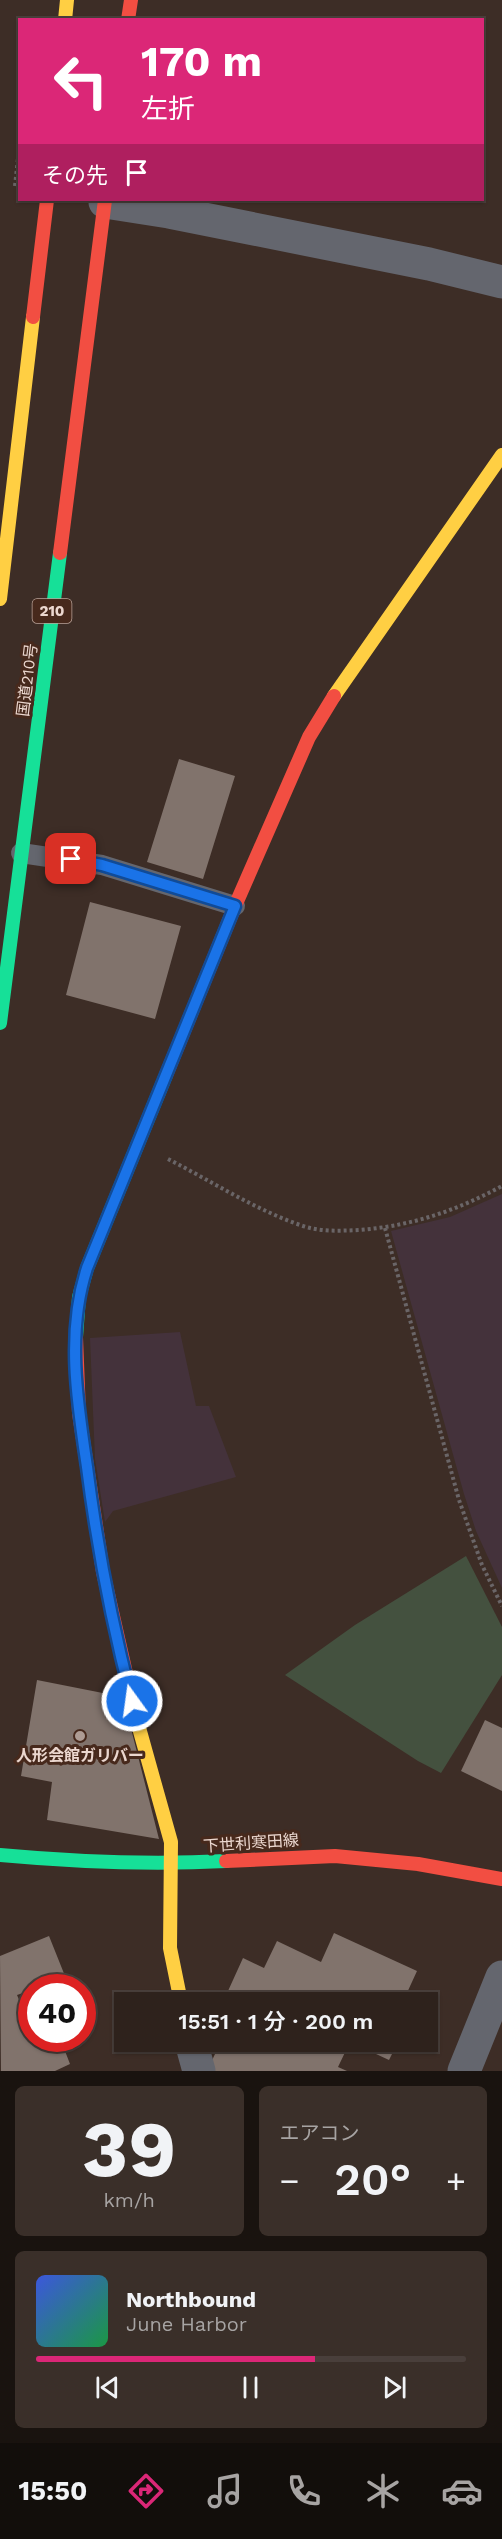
<!DOCTYPE html>
<html lang="ja">
<meta charset="utf-8">
<style>
:root{--surface:#2e221c;--page:#3a2f29;--text:#f1f3f6;--muted:#a7a4a3;--line:#493f3b;--accent:#db2777}
body{margin:0;font-family:"Work Sans","Noto Sans JP",sans-serif;background:var(--page);color:var(--text);height:100vh;display:flex;flex-direction:column;font-size:22px;white-space:nowrap}
*{box-sizing:border-box;margin:0}
p{font-size:20px;color:var(--muted)}
.icon{flex:none;width:33px;height:33px;fill:none;stroke:currentColor;stroke-width:2;stroke-linecap:round;stroke-linejoin:round}
.map{position:relative;height:2071px;overflow:hidden}
.details{display:flex;flex-direction:column;gap:15px;padding:15px;background:#19130f;flex:1}
.details>*{flex:none}
.banner{position:absolute;left:18px;top:18px;width:466px;height:183px;border-radius:0px;box-shadow:0 2px 4px #0004,0 0 0 2px var(--line);background:#db2777;color:#fff;overflow:hidden}
.speed{position:absolute;left:18px;top:1974px;display:flex;gap:12px;font-size:30px;font-weight:700;text-align:center}
.speed>*{display:grid;place-content:center;width:78px;height:78px;border-radius:50%;background:var(--surface);box-shadow:0 2px 4px #0004,0 0 0 2px var(--line);line-height:1}
.speed .limit{border:9px solid #d22;background:#fff;color:#111}
.pin{position:absolute;display:grid;place-items:center;width:51px;height:51px;color:#fff;margin:-26px;border-radius:12px;box-shadow:0 3px 9px #0006}
.me{position:absolute;width:66px;margin:-33px;rotate:346deg;stroke-linejoin:round;filter:drop-shadow(0 0 4px #0008)}
.turn{display:flex;align-items:center;gap:21px;height:126px;padding:0 24px;font-size:27px}
.turn .icon{width:78px;height:78px;stroke-width:2.5}
.turn b{display:block;font-size:42px;line-height:51px}
.then{display:flex;align-items:center;height:57px;padding:0 24px;background:#0003;gap:12px;font-size:22px}
.big{font-size:45px;font-weight:600;line-height:1.1}
.details .card{flex:1;display:flex;flex-direction:column;justify-content:center;gap:9px;min-width:0;padding:0 21px;border-radius:9px;background:var(--page)}
.details .dial{align-items:center;gap:0}
.dial b{font-size:78px;line-height:1}
.song{display:flex;align-items:center;gap:18px}
.cover{width:72px;height:72px;border-radius:9px;background:linear-gradient(135deg,hsl(230 70% 55%),hsl(140 70% 35%))}
.played{height:6px;border-radius:3px;background:linear-gradient(90deg,var(--accent) 65%,var(--line) 65%)}
.keys{display:flex;justify-content:space-around;direction:ltr}
.heat{display:flex;justify-content:space-between;align-items:center;font-size:33px;direction:ltr}
.details .tiles{flex:1;display:grid;gap:15px;grid-template-columns:1fr 1fr}
.card:last-child{grid-column:span 2}
.trip{position:absolute;left:114px;top:1992px;width:324px;height:60px;border-radius:0px;background:var(--surface);box-shadow:0 2px 4px #0004,0 0 0 2px var(--line);font-weight:600;line-height:60px;text-align:center}
.tabs{display:flex;height:96px;justify-content:space-around;align-items:center;background:#120e0b;color:var(--muted)}
.tabs .icon{width:42px;height:42px}
.tabs .current{color:var(--accent)}
.tabs b{font-size:27px;color:var(--text)}
.map>svg:first-child{display:block}
</style>
<div class="map">
<svg width="502" height="2071" viewBox="0 0 502 2071">
<rect width="100%" height="100%" fill="#3d2d26"/>
<path fill="#44323b" d="M 502,1194 L 502,1588 L 476,1531 L 464,1494 L 391,1231 L 450,1217 Z
M 180,1332 L 196,1406 L 209,1406 L 236,1477 L 113,1511 L 105,1522 L 95,1459 L 90,1338 Z"/>
<path fill="#44513f" d="M 466,1556 L 502,1627 L 502,1675 L 441,1773 L 418,1761 L 285,1675 L 355,1625 Z"/>
<path fill="#81736c" d="M 179,759 L 235,776 L 203,879 L 147,862 Z
M 90,902 L 181,926 L 155,1019 L 66,995 Z
M 37,1680 L 123,1697 L 159,1839 L 47,1820 L 52,1782 L 21,1776 Z
M 485,1720 L 502,1728 L 502,1791 L 461,1771 Z
M 334,1933 L 417,1971 L 406,1995 L 417,2000 L 416,2002 L 223,2002 L 243,1958 L 264,1968 L 277,1941 L 321,1962 Z
M 49,1936 L 65,1976 L 32,1988 L 32,1990 L 17,1995 L 32,2029 L 32,2038 L 60,2038 L 70,2064 L 55,2071 L 1,2071 L 0,1956 Z
M 205,2042 L 398,2042 L 389,2060 L 350,2042 L 338,2067 L 347,2071 L 207,2071 L 215,2054 L 202,2049 Z"/>
<g fill="none" stroke-linecap="round" stroke-linejoin="round">
<path stroke="#6a6567" stroke-width="4" stroke-dasharray="3 3" stroke-linecap="butt" d="M 15,186 L 20,140
M 168,1159 C 211,1181 254,1209 300,1225 C 319,1232 338,1231 359,1230 C 411,1226 456,1211 502,1186
M 385,1228 L 459,1500 L 482,1565 L 502,1606"/>
<path stroke="#64666e" stroke-width="20" d="M 21,853 L 102,865 L 235,906"/>
<path stroke="#64666e" stroke-width="33" d="M 105,202 L 169,212 L 429,264 L 502,282
M 191,2042 L 199,2071
M 464,2071 L 502,1977"/>
<path stroke="#16e098" stroke-width="14" d="M 0,1023 L 60,553
M 76,1337 L 79,1297 L 87,1268 L 166,1075
M 0,1855 C 76,1862 150,1865 226,1861"/>
<path stroke="#ffcf43" stroke-width="14" d="M 65,20 L 67,0
M 0,599 L 33,317
M 334,696 L 502,455
M 136,1717 L 171,1842 L 170,1948 L 181,2002"/>
<path stroke="#f24e42" stroke-width="14" d="M 128,20 L 131,0
M 33,317 L 47,200
M 60,553 L 105,200
M 166,1075 L 235,906 L 309,737 L 334,696
M 76,1337 L 79,1413 L 103,1572 L 136,1717
M 226,1861 L 335,1856 L 418,1864 L 502,1879"/>
</g>
<g fill="none" stroke-linecap="round" stroke-linejoin="round">
<g stroke="#114b97" stroke-width="15">
<path id="route" d="M 71,859 L 102,865 L 235,906 L 87,1268 C 66,1332 77,1401 87,1467 C 97,1546 112,1624 132,1701"/>
</g>
<use href="#route" stroke="#1a73e8" stroke-width="10"/>
</g>
<circle fill="#ae9c94" stroke="#47291c" stroke-width="2" cx="80" cy="1736" r="6"/>
<g text-anchor="middle" dominant-baseline="central" stroke-width="6" stroke-linejoin="round" paint-order="stroke">
<rect fill="#47291c" stroke="#baa399" stroke-width="1.5" x="32.5" y="599" width="39" height="24" rx="4.5"/>
<g font-size="15" font-weight="bold" fill="#ebd7cf">
<text x="52" y="611">210</text>
</g>
<g font-size="16" fill="#ebd7cf" stroke="#47291c">
<text transform="translate(27 680) rotate(-83)">国道210号</text>
<text transform="translate(251 1843) rotate(-4)">下世利寒田線</text>
</g>
<g font-size="16" font-weight="bold" fill="#ebd7cf" stroke="#47291c">
<text x="80" y="1755">人形会館ガリバー</text>
</g>
</g>
</svg>
<div class="speed"><div class="limit">40</div></div>
<div class="pin" style="left:71px;top:859px;background:#d93025"><svg class="icon" aria-label="arrive" viewBox="0 0 24 24"><path d="M6 21V4h12l-3 4 3 4H6"/></svg></div>
<svg class="me" style="left:132px;top:1701px" viewBox="-20 -20 40 40"><circle r="17" fill="#1a73e8" stroke="#fff" stroke-width="3"/><path d="M0-11L8 9 0 5-8 9z" fill="#fff"/></svg>
<div class="trip">15:51 · 1 分 · 200 m</div>
<div class="banner">
<div class="turn"><svg class="icon" aria-label="left" viewBox="0 0 24 24"><path d="M17 20v-9H6M10 6l-5 5 5 5"/></svg><div><b>170 m</b>左折</div></div>
<div class="then">その先<svg class="icon" aria-label="arrive" viewBox="0 0 24 24"><path d="M6 21V4h12l-3 4 3 4H6"/></svg></div>
</div>
</div>
<section class="details">
<div class="tiles">
<div class="card dial"><b>39</b><p>km/h</p></div>
<div class="card"><p>エアコン</p>
<div class="heat"><a>−</a><b class="big">20°</b><a>+</a></div>
</div>
<div class="card">
<div class="song"><i class="cover"></i><div><b>Northbound</b><p>June Harbor</p></div></div>
<div class="played"></div>
<div class="keys"><svg class="icon" aria-label="previous" viewBox="0 0 24 24"><path d="M18 5L8 12l10 7zM5 5v14"/></svg><svg class="icon" aria-label="pause" viewBox="0 0 24 24"><path d="M8 5v14M16 5v14"/></svg><svg class="icon" aria-label="next" viewBox="0 0 24 24"><path d="M6 5l10 7-10 7zM19 5v14"/></svg></div>
</div>
</div>
</section>
<nav class="tabs">
<b>15:50</b>
<svg class="icon current" aria-label="directions" viewBox="0 0 24 24"><path d="M12 3l9 9-9 9-9-9zM9 14v-3h6M13 9l2 2-2 2"/></svg>
<svg class="icon" aria-label="music" viewBox="0 0 24 24"><path d="M9 18V5l10-2v13"/><circle cx="6" cy="18" r="3"/><circle cx="16" cy="16" r="3"/></svg>
<svg class="icon" aria-label="phone" viewBox="0 0 24 24"><path d="M5 4h4l2 5-3 2q2 4 5 5l2-3 5 2v4C11 20 4 13 5 4z"/></svg>
<svg class="icon" aria-label="climate" viewBox="0 0 24 24"><path d="M12 3v18M4 7l16 10M4 17L20 7"/></svg>
<svg class="icon" aria-label="car" viewBox="0 0 24 24"><path d="M5 17H2v-5l4-1 3-4h7l3 4 3 1v5h-3M9 17h6M6 11h13"/><circle cx="7" cy="17" r="2"/><circle cx="17" cy="17" r="2"/></svg>
</nav>
